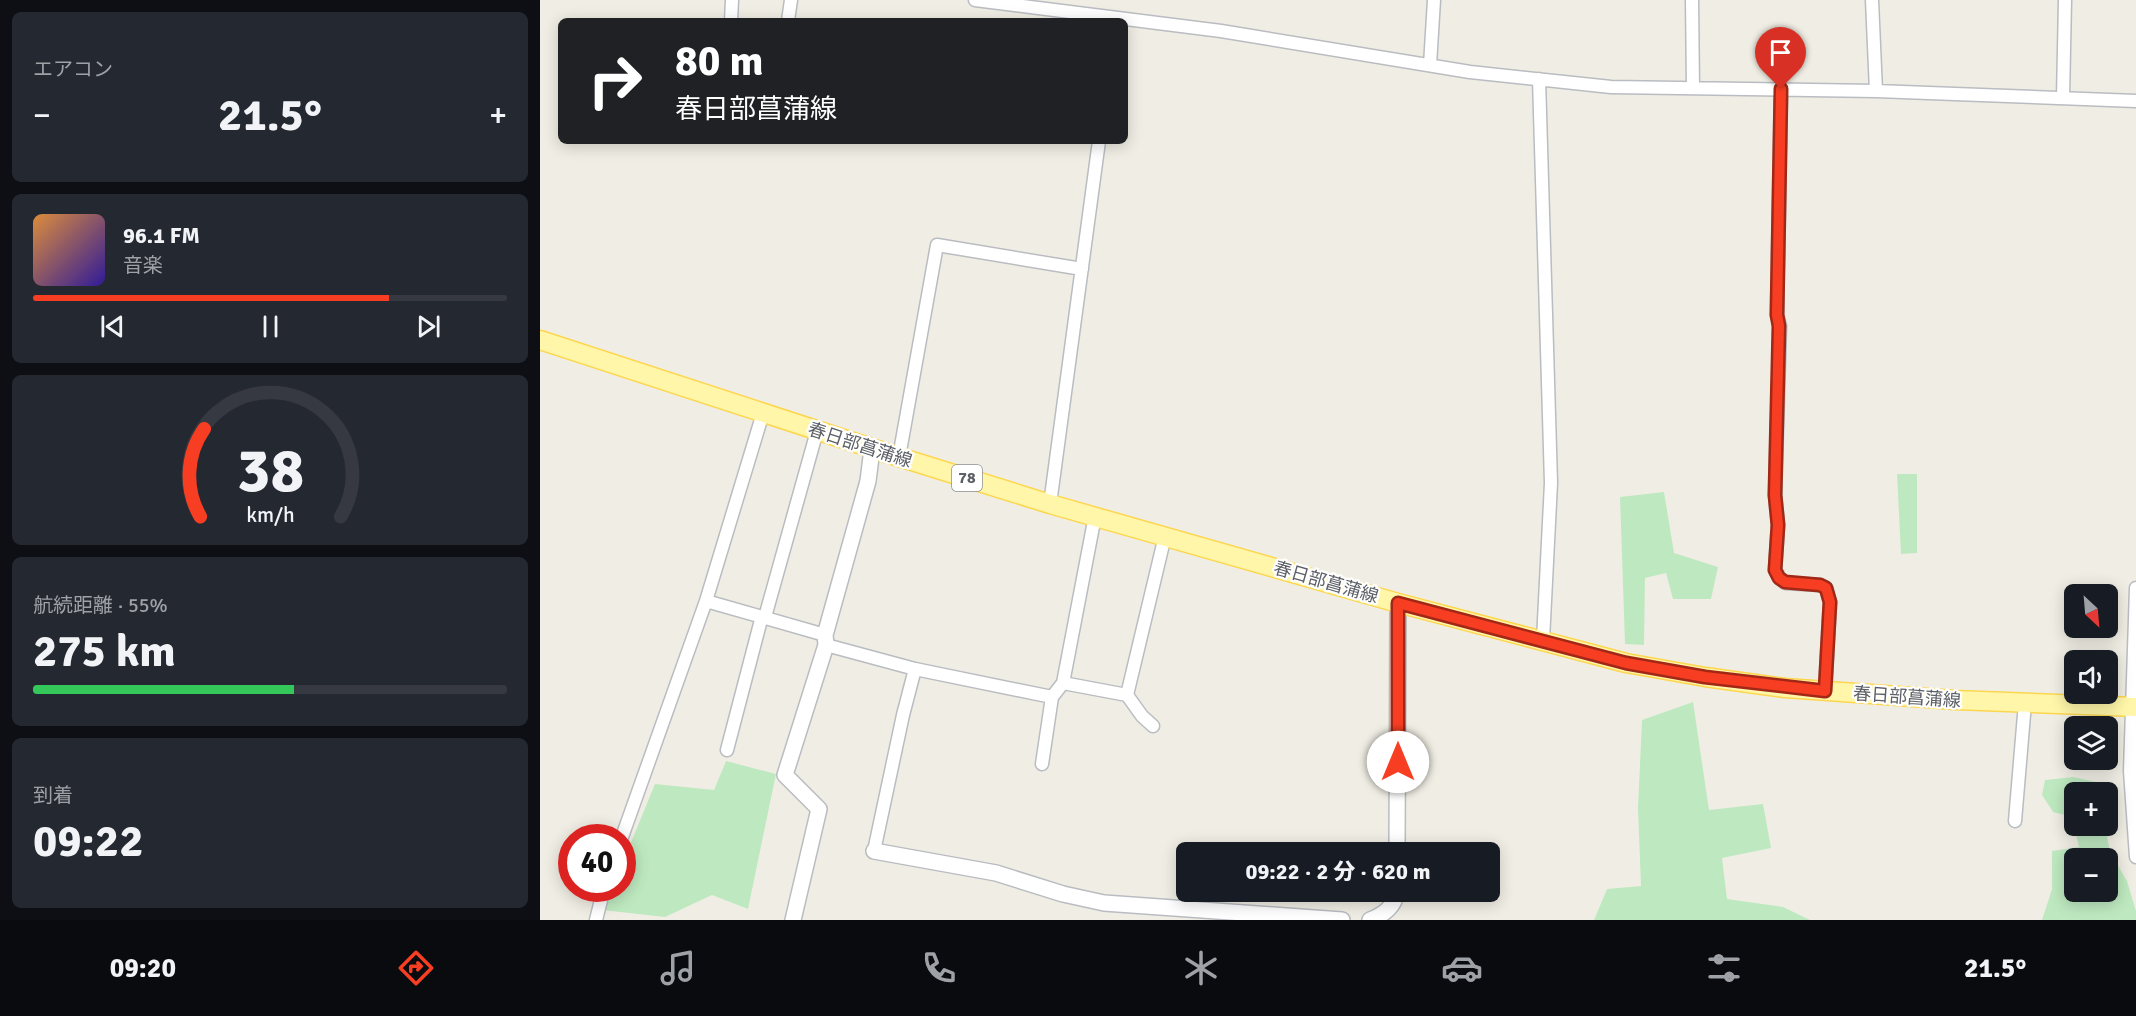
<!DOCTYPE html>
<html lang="ja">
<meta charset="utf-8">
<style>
:root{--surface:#171b24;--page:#242831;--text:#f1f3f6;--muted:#9ea1a6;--line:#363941;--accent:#f83e22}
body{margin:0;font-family:Signika,"Noto Sans JP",sans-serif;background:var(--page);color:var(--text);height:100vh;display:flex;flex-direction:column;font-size:22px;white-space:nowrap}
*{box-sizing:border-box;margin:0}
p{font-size:20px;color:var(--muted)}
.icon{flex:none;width:33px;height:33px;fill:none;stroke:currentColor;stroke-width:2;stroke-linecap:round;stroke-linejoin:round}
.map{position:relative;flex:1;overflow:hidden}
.side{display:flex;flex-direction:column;gap:12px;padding:12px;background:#0d0f14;width:540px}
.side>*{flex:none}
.hud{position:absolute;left:18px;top:18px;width:570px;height:126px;border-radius:9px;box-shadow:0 3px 15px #0003;background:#202124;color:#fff;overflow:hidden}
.needle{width:39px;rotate:154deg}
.tools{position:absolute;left:1524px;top:584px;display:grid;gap:12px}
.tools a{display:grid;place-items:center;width:54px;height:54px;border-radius:9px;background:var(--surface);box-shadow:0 3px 15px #0003;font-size:30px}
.speed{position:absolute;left:18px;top:824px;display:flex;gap:12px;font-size:30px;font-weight:700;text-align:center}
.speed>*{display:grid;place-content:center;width:78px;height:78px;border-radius:50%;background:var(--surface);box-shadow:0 3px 15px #0003;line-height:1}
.speed .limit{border:9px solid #d22;background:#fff;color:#111}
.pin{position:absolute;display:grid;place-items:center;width:51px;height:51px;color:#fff;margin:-62px -26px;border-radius:50% 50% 50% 0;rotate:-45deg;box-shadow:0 0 6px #0007}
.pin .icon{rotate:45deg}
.me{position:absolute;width:66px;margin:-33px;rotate:0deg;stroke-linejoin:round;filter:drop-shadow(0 0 4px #0008)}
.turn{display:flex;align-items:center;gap:21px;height:126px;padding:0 18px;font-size:27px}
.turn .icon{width:78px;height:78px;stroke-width:2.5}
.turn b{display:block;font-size:42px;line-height:51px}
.big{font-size:45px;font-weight:800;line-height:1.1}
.side .card{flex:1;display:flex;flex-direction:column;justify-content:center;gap:9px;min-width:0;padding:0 21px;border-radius:9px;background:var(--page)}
.side .dial{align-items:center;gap:0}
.dial svg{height:156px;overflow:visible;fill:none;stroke:var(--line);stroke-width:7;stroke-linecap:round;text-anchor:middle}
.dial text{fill:var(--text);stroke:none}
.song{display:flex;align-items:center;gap:18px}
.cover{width:72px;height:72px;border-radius:9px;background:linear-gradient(135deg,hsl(30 70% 55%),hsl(250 70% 35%))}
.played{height:6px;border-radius:3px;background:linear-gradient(90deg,var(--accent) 75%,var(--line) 75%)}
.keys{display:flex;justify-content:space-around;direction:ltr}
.heat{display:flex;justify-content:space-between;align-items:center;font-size:33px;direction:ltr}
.charge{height:9px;border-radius:4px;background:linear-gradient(90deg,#34c759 55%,var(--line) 0)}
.trip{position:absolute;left:636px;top:842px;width:324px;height:60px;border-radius:9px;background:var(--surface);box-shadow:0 3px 15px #0003;font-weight:800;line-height:60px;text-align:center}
.tab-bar{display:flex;height:96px;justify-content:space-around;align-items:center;background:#090b0e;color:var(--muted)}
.tab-bar .icon{width:42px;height:42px}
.tab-bar .active{color:var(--accent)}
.tab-bar b{font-size:27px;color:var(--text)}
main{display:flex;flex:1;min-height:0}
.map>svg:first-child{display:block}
</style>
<main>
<section class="side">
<div class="card"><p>エアコン</p>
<div class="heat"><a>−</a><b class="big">21.5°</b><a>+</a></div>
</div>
<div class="card">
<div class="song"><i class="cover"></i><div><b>96.1 FM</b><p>音楽</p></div></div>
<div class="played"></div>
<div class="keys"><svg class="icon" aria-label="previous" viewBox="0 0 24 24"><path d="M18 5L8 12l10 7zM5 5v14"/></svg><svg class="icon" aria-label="pause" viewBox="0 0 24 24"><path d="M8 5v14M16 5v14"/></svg><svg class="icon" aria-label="next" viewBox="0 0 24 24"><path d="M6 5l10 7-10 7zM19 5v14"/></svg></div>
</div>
<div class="card dial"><svg viewBox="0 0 100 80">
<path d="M14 69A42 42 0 1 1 86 69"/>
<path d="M14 69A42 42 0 0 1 16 24" stroke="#f83e22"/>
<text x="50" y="56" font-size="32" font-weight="700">38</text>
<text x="50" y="72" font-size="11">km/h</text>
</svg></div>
<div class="card"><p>航続距離 · 55%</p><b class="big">275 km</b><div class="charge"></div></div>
<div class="card"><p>到着</p><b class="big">09:22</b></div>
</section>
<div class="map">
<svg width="1596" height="920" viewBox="0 0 1596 920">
<rect width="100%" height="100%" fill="#f0eee4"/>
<path fill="#bee9c0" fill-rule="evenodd" d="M 1357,474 L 1377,474 L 1377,553 L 1361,554 Z
M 1124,492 L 1134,553 L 1178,567 L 1171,599 L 1133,599 L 1126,573 L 1105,578 L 1104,645 L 1085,644 L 1080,497 Z
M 1153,702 L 1169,810 L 1223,804 L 1231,848 L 1182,858 L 1187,899 L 1243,907 L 1270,920 L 1054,920 L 1067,889 L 1101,886 L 1098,808 L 1102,720 Z
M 186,761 L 236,774 L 208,909 L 172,895 L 125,917 L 62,910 L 71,888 L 82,888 L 83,862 L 115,784 L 174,790 Z
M 1533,777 L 1565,784 L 1564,792 L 1534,792 L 1534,825 L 1565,825 L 1570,852 L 1587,881 L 1596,911 L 1596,920 L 1502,920 L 1512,889 L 1512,851 L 1539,847 L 1532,817 L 1513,812 L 1502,795 L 1505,780 ZM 1534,858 L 1568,858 L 1568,891 L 1534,891 Z"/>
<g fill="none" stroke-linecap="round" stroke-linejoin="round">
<g stroke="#b9bcc1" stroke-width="15">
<path id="minor" d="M 435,0 L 681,31 L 930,72 L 1071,87 L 1336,91 L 1596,101
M 1152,0 L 1153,88
M 1332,0 L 1336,91
M 191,21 L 192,0
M 248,21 L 251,0
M 890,65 L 894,0
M 999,79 L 1011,483 L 1003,640
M 1241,89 L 1237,315 L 1240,326 L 1235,495 L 1238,525 L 1235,570 L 1239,577 L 1245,583 L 1280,585 L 1286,588 L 1290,602 L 1285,691
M 1523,98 L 1525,0
M 359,457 L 397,245 L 542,269
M 510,504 L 559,141
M 1596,588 L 1590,771 L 1596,857
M 166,601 L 285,635
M 225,617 L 277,431
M 286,645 L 375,669 L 363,715 L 334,851
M 375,669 L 512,697
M 523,683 L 587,695
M 613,726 L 602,716 L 587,695 L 625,536
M 187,750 L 222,616
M 502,764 L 512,697 L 523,683 L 555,516
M 1475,821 L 1485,703
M 82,837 L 166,601 L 223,413
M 56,920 L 64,888"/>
</g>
<g stroke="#b9bcc1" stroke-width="18">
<path id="tertiary" d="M 334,851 L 456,873 L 523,894 L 564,903 L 802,920
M 857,852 L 858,603
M 253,920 L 279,809 L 245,775 L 286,645 L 285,635 L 328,481 L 332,449
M 830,920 C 845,914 854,907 857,891"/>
</g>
<g stroke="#fdd64f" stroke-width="21">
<path id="primary" d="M 0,340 L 359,457 L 510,504 L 858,603 L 1086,663 L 1165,677 L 1245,688 L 1415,700 L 1596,707"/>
</g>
<use href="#minor" stroke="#fff" stroke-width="12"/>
<use href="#tertiary" stroke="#fff" stroke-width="15"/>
<use href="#primary" stroke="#fff6a9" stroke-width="18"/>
</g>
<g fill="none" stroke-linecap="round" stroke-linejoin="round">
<g stroke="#a12816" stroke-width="15">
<path id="route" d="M 858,762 L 858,603 L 1086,663 L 1165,677 L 1285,691 L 1290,602 L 1286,588 L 1280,585 L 1245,582 L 1239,578 L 1235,570 L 1238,525 L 1235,495 L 1239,326 L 1237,315 L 1241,89"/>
</g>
<use href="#route" stroke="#f83e22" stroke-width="10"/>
</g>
<g text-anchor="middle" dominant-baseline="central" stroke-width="4.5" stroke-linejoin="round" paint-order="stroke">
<rect fill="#fff" stroke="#8d9094" stroke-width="1.5" x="412" y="465" width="30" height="26" rx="4.5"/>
<g font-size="16" font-weight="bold" fill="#5c6066">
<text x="427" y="478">78</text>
</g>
<g font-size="18" fill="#5c6066" stroke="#fff">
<text transform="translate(320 445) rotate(18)">春日部菖蒲線</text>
<text transform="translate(786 582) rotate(16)">春日部菖蒲線</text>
<text transform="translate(1367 697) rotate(4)">春日部菖蒲線</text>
</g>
</g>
</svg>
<div class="tools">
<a><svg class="needle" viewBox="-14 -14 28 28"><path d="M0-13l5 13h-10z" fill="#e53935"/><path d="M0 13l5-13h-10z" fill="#9ea1a6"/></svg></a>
<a><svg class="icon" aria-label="sound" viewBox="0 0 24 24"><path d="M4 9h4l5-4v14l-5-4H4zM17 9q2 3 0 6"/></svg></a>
<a><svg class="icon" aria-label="layers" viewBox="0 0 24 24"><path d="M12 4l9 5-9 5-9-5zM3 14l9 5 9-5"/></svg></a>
<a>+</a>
<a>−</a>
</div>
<div class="speed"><div class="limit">40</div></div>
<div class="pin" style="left:1241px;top:89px;background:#d93025"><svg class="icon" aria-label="arrive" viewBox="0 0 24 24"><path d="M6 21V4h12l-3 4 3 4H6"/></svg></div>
<svg class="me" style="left:858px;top:762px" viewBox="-20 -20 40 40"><circle r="19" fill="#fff"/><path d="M0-13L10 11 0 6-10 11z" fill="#f83e22"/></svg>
<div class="trip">09:22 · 2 分 · 620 m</div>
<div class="hud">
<div class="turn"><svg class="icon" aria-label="right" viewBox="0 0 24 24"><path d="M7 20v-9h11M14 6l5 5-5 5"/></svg><div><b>80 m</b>春日部菖蒲線</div></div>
</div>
</div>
</main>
<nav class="tab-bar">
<b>09:20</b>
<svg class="icon active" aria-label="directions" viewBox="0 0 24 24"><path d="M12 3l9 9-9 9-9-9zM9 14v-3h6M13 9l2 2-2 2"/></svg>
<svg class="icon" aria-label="music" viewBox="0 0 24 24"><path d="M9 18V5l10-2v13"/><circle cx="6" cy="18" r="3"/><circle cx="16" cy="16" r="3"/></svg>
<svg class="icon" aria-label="phone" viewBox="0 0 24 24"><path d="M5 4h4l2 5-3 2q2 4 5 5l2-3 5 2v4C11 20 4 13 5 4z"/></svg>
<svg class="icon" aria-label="climate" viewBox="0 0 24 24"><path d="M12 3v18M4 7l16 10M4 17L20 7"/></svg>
<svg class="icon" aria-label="car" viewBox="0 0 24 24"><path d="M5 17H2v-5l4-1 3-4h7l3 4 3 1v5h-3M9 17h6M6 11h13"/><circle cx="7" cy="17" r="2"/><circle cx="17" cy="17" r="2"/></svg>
<svg class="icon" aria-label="filters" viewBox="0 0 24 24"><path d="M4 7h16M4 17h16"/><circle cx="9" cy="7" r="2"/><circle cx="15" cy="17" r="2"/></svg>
<b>21.5°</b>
</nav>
